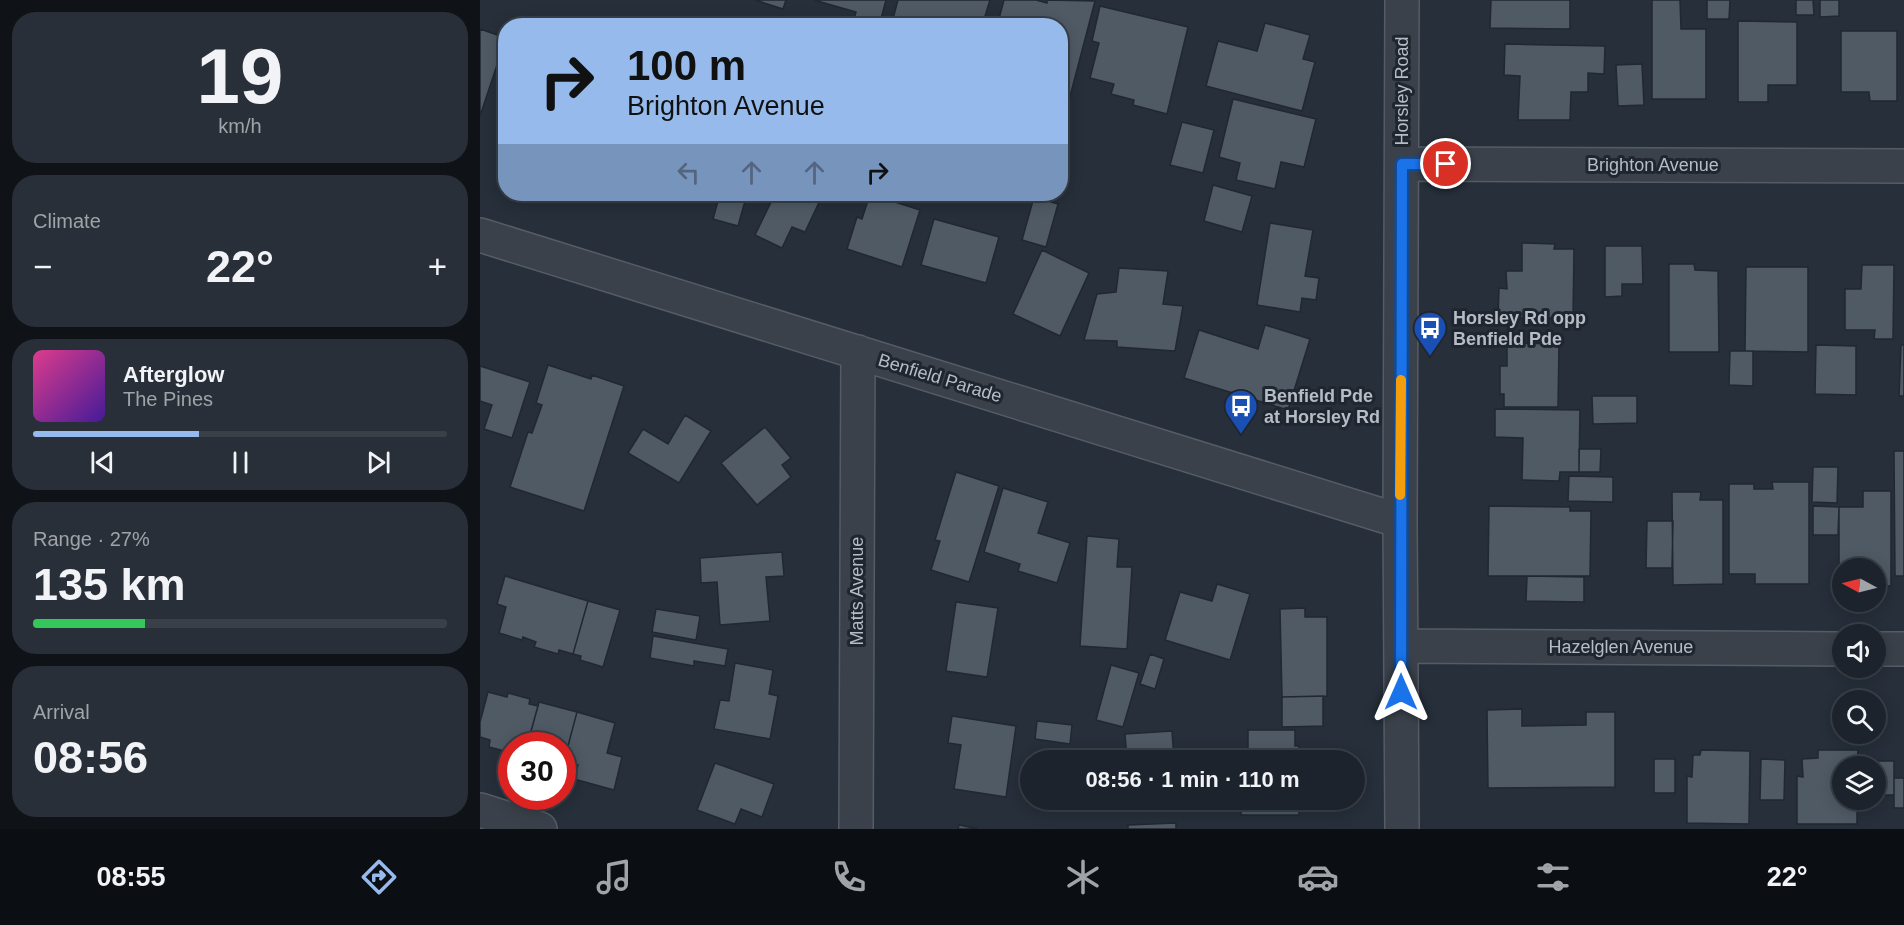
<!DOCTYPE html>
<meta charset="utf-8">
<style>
:root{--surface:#1c232c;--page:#292f38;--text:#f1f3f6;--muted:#a0a4a9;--line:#3a4048;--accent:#95baeb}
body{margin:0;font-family:Arial,sans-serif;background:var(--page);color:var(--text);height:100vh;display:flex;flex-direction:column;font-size:22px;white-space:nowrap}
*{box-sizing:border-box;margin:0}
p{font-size:20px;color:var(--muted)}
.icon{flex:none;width:33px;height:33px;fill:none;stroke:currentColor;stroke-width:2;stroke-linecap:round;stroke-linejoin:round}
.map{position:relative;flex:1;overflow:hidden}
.panel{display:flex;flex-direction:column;gap:12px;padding:12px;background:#0f1318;width:480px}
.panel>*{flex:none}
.hud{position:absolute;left:18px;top:18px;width:570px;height:183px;border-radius:24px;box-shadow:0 3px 15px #0003,0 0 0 2px var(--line);background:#95baeb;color:#111;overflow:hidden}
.needle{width:39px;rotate:277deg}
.fabs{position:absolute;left:1352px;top:558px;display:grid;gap:12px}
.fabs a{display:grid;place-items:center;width:54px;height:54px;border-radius:50%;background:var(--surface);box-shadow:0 3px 15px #0003,0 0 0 2px var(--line);font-size:30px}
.speed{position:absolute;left:18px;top:732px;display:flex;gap:12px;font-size:30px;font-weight:700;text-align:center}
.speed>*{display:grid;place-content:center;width:78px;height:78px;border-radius:50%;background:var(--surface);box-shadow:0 3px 15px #0003,0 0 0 2px var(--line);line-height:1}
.speed .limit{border:9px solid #d22;background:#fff;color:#111}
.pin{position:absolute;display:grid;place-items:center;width:51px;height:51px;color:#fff;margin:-26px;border:3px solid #fff;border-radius:50%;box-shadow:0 2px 6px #0007}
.me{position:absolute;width:66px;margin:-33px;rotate:0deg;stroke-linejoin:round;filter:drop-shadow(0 0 4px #0008)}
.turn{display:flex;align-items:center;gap:21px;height:126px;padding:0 30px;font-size:27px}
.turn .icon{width:78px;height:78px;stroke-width:2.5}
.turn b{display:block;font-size:42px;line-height:51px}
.lanes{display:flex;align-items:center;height:57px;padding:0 30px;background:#0003;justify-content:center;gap:30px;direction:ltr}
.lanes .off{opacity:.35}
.big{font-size:45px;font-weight:700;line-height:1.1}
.panel .tile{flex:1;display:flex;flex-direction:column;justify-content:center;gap:9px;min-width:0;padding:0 21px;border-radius:24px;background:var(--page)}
.panel .dial{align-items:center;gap:0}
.dial b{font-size:78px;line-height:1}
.song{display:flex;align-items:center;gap:18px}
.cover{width:72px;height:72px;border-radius:9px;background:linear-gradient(135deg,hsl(330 70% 55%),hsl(260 70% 35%))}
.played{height:6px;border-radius:3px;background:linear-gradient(90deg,var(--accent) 40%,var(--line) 40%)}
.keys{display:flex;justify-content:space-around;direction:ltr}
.heat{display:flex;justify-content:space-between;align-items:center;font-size:33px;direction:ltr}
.charge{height:9px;border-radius:4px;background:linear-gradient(90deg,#34c759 27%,var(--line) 0)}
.trip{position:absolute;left:540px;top:750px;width:345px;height:60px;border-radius:30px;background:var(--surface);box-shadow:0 3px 15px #0003,0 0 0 2px var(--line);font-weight:700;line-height:60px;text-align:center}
.tab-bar{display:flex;height:96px;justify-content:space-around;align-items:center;background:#0b0e12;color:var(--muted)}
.tab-bar .icon{width:42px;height:42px}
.tab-bar .current{color:var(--accent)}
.tab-bar b{font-size:27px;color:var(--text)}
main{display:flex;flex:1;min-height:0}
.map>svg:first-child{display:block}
</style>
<main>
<section class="panel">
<div class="tile dial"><b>19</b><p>km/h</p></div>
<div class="tile"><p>Climate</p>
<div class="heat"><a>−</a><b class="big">22°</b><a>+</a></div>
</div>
<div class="tile">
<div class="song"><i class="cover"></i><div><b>Afterglow</b><p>The Pines</p></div></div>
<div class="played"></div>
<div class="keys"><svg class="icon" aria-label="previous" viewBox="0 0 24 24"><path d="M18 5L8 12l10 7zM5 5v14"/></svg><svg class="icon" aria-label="pause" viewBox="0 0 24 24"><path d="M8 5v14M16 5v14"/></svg><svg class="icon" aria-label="next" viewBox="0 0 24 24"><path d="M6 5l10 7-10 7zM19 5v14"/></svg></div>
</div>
<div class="tile"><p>Range · 27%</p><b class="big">135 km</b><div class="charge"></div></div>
<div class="tile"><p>Arrival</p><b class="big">08:56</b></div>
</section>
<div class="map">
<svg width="1424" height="829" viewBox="0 0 1424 829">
<rect width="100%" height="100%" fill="#262f3a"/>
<path fill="#4f5a65" stroke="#212831" stroke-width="1.5" d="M 275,0 L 306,0 L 303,9 Z
M 334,0 L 406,0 L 399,26 L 372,26 L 376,12 Z
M 418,0 L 510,0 L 502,26 L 411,26 Z
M 524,0 L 556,0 L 567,3 L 567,0 L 615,1 L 588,104 L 580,101 L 580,26 L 517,26 Z
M 1011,0 L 1090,0 L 1090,29 L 1010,28 Z
M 1172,0 L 1200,0 L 1201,29 L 1226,29 L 1226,99 L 1172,99 Z
M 1227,0 L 1250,0 L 1249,19 L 1227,19 Z
M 1316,0 L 1333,0 L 1334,15 L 1316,15 Z
M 1340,0 L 1359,0 L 1359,16 L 1340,17 Z
M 620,6 L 708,27 L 687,114 L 653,105 L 654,100 L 631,94 L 634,84 L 610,78 L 619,43 L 612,41 Z
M 1258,21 L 1317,22 L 1317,85 L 1288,85 L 1288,102 L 1258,102 Z
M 785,23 L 830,35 L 823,59 L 835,62 L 822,111 L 726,86 L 738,41 L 777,51 Z
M 0,29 L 26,38 L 0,116 Z
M 1361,31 L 1417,31 L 1417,101 L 1390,101 L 1389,92 L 1361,92 Z
M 1025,44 L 1125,46 L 1124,74 L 1108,73 L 1108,92 L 1091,92 L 1090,120 L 1038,120 L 1040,76 L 1024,75 Z
M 1162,64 L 1164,105 L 1138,106 L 1136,65 Z
M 753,99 L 836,119 L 824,167 L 801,162 L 795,189 L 756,180 L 760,163 L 739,157 Z
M 702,122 L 734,130 L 723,173 L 690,165 Z
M 733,185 L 772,196 L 762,232 L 724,221 Z
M 212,194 L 267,194 L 258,226 L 233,219 L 238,201 Z
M 295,194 L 343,194 L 325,232 L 312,227 L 302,248 L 275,235 Z
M 390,194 L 440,210 L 422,267 L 367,249 L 377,217 L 382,219 Z
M 554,197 L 578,204 L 566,247 L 542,240 Z
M 454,219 L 519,237 L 506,283 L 441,265 Z
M 790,223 L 833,230 L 825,276 L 839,278 L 836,300 L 822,298 L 820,312 L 777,305 Z
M 1042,243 L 1075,244 L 1074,249 L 1094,249 L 1093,318 L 1018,318 L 1019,288 L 1027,289 L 1026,271 L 1042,271 Z
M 1125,246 L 1162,246 L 1163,284 L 1142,284 L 1142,296 L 1125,297 Z
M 562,250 L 609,273 L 580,336 L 533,314 Z
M 1189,264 L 1214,264 L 1215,270 L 1238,271 L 1239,352 L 1189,352 Z
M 1382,265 L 1414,265 L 1413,339 L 1394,339 L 1395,330 L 1365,330 L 1365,289 L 1381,289 Z
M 1266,267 L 1328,267 L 1328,352 L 1265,351 Z
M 639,268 L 688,271 L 683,304 L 703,306 L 695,351 L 637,347 L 637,341 L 604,340 L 617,294 L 636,292 Z
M 785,325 L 830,339 L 808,410 L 704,378 L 719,330 L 778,349 Z
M 1027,343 L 1079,344 L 1078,407 L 1024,407 L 1024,394 L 1020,394 L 1020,366 L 1027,366 Z
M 1336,345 L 1376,346 L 1376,395 L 1335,394 Z
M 1421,345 L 1424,345 L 1424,396 L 1419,396 Z
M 1250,351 L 1273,351 L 1273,386 L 1249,385 Z
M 68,365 L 111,379 L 112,375 L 144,386 L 104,511 L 30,487 L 48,432 L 52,433 L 62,405 L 56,403 Z
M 0,366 L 50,382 L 32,438 L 4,429 L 12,405 L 0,401 Z
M 1112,396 L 1157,396 L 1157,423 L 1113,424 Z
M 1015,409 L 1100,410 L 1099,472 L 1080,472 L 1079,481 L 1042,480 L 1043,438 L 1015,437 Z
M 205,415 L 231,431 L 199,483 L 148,453 L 163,429 L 188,444 Z
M 285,427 L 311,458 L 302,465 L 311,477 L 277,505 L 241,463 Z
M 1099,449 L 1121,449 L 1120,472 L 1099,472 Z
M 1414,451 L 1424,451 L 1424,576 L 1415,576 Z
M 1333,467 L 1358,467 L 1357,503 L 1332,502 Z
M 476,472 L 519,486 L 489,582 L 451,570 L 460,541 L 455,540 Z
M 1089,476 L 1133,477 L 1133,502 L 1088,501 Z
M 1292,482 L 1329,482 L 1329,584 L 1275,584 L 1275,574 L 1249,574 L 1249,484 L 1274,484 L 1274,489 L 1293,489 Z
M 523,488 L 568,502 L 558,533 L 590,543 L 577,583 L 538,571 L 540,564 L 504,552 Z
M 1383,491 L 1411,491 L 1411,586 L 1395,586 L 1395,568 L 1362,568 L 1362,574 L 1359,575 L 1359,507 L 1383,507 Z
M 1192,492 L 1221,492 L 1220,500 L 1243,500 L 1243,584 L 1193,585 Z
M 1009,506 L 1090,507 L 1090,511 L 1111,511 L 1110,576 L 1008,576 Z
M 1333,506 L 1359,507 L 1358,535 L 1333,535 Z
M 1167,521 L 1193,521 L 1192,568 L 1166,568 Z
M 607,536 L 639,539 L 637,567 L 652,567 L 647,649 L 600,646 Z
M 302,552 L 304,576 L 286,577 L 290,621 L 240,625 L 237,582 L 221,583 L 220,558 Z
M 25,576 L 108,601 L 93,654 L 79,650 L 78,654 L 54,647 L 56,642 L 43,637 L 42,640 L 19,633 L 26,607 L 17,604 Z
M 1047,576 L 1104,577 L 1104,602 L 1046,601 Z
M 737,584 L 770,594 L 750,660 L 685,640 L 700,592 L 732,601 Z
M 108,601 L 140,610 L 123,667 L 100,660 L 101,656 L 93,654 Z
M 476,602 L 518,608 L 507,677 L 466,671 Z
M 825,608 L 825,617 L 847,617 L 847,696 L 802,697 L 800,609 Z
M 176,609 L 220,616 L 216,640 L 172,632 Z
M 173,636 L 248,649 L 245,666 L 214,661 L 214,666 L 170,658 Z
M 670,654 L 684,659 L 675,689 L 660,684 Z
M 255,663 L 293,670 L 289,694 L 298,696 L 290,739 L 234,729 L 240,700 L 249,701 Z
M 631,665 L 659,673 L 643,727 L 616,720 Z
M 8,692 L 27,697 L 28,693 L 50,699 L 49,704 L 58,706 L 47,746 L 32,746 L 32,753 L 9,747 L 10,740 L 0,737 L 0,722 Z
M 843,696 L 843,726 L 802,727 L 802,697 Z
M 59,702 L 97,712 L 84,761 L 82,761 L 82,746 L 47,746 Z
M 1042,709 L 1042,726 L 1106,725 L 1106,712 L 1135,712 L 1135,787 L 1008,788 L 1007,710 Z
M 97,712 L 135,723 L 127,753 L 142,757 L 134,790 L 94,779 L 98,765 L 84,761 Z
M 472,716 L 536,726 L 526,797 L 474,789 L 481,745 L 468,743 Z
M 557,721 L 592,725 L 590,744 L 555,739 Z
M 768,730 L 815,730 L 815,746 L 819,746 L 819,760 L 768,760 Z
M 692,731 L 694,760 L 647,760 L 645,734 Z
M 1221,750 L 1270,751 L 1269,824 L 1207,823 L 1207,776 L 1212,777 L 1213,755 L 1220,755 Z
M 1338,750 L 1378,750 L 1377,766 L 1362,766 L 1362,800 L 1377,800 L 1377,824 L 1317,824 L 1317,776 L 1323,777 L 1322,759 L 1338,758 Z
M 1174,759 L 1195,759 L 1195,793 L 1174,793 Z
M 1281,759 L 1305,760 L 1304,800 L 1280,800 Z
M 1384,761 L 1414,761 L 1414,795 L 1395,795 L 1395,766 L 1384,766 Z
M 235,763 L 294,784 L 282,817 L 261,809 L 255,824 L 217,810 Z
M 1414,778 L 1424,778 L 1424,808 L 1414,808 Z
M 761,800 L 819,800 L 819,815 L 761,815 Z
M 696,823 L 696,829 L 648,829 L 648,825 Z
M 479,825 L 498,829 L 478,829 Z"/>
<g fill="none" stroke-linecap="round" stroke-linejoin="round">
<g stroke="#555c65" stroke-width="36">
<path id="minor" d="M 922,0 L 920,521 L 922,829
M 922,164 L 1424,166
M 0,235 L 920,521
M 921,646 L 1362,649
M 1395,649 L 1424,649
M 0,810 L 60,829
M 376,829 L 378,352"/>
</g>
<use href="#minor" stroke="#3a414a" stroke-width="33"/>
</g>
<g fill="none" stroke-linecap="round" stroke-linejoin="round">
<g stroke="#114b97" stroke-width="15">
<path id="route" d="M 921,692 L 922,164 L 966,164"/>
</g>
<use href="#route" stroke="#1a73e8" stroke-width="10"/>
<path stroke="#f59e0b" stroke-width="10" d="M 920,495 L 921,380"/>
</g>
<defs>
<g id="bus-pin" transform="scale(1.725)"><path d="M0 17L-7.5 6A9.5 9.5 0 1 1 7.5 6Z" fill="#1a4fb4" stroke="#1f262f"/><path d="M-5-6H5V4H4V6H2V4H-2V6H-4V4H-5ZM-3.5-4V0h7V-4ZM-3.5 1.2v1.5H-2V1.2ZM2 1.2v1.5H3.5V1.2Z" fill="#fff"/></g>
</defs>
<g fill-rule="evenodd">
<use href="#bus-pin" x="950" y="328"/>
<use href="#bus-pin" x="761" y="406"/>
</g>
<g text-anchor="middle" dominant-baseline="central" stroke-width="6" stroke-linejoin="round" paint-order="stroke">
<g font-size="18" fill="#b5bcc6" stroke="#1f262f">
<text transform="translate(922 91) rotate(-90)">Horsley Road</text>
<text x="1173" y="165">Brighton Avenue</text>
<text transform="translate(460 378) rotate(17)">Benfield Parade</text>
<text transform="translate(377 591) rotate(-90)">Matts Avenue</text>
<text x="1141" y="647">Hazelglen Avenue</text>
</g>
<g font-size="18" font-weight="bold" fill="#b5bcc6" stroke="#1f262f" text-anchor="start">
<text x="973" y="318">Horsley Rd opp<tspan x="973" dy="21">Benfield Pde</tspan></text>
<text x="784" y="396">Benfield Pde<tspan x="784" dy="21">at Horsley Rd</tspan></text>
</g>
</g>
</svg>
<div class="fabs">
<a><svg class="needle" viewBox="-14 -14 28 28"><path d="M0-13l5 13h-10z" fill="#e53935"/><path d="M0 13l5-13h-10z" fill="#a0a4a9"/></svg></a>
<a><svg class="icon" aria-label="sound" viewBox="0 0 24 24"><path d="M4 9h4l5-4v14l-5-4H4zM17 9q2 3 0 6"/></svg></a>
<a><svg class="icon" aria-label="search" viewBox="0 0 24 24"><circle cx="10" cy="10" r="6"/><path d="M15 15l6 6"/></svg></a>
<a><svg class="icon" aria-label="layers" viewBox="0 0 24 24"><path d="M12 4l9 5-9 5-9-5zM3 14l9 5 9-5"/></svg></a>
</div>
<div class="speed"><div class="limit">30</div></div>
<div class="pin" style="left:966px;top:164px;background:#d93025"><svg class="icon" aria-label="arrive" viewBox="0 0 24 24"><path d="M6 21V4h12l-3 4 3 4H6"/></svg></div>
<svg class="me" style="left:921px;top:692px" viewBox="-20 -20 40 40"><path d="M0-17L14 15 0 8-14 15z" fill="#1a73e8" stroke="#fff" stroke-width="4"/></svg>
<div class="trip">08:56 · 1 min · 110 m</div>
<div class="hud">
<div class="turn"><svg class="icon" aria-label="right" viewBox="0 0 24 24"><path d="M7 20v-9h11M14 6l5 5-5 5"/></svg><div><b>100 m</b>Brighton Avenue</div></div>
<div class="lanes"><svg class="icon off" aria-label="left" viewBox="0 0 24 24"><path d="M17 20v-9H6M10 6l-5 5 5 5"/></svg><svg class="icon off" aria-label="ahead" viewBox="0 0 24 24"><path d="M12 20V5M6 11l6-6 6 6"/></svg><svg class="icon off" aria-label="ahead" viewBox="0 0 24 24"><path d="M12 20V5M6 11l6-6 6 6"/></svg><svg class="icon" aria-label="right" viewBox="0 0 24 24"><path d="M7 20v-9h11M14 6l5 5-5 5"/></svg></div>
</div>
</div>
</main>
<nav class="tab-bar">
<b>08:55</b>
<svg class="icon current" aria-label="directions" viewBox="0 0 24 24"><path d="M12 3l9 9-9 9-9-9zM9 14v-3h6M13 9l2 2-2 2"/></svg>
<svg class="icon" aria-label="music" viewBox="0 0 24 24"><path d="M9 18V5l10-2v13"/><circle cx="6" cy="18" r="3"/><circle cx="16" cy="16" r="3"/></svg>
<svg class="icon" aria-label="phone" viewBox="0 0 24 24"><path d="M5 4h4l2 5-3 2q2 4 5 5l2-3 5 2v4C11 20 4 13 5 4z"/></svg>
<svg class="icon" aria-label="climate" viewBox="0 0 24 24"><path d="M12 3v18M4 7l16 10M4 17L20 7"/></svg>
<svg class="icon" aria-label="car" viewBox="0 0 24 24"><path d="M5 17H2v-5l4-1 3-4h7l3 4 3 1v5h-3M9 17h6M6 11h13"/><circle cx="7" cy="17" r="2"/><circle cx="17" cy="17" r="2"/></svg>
<svg class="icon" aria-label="filters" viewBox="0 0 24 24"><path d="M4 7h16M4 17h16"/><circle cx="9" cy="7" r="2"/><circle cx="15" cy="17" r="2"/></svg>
<b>22°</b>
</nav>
